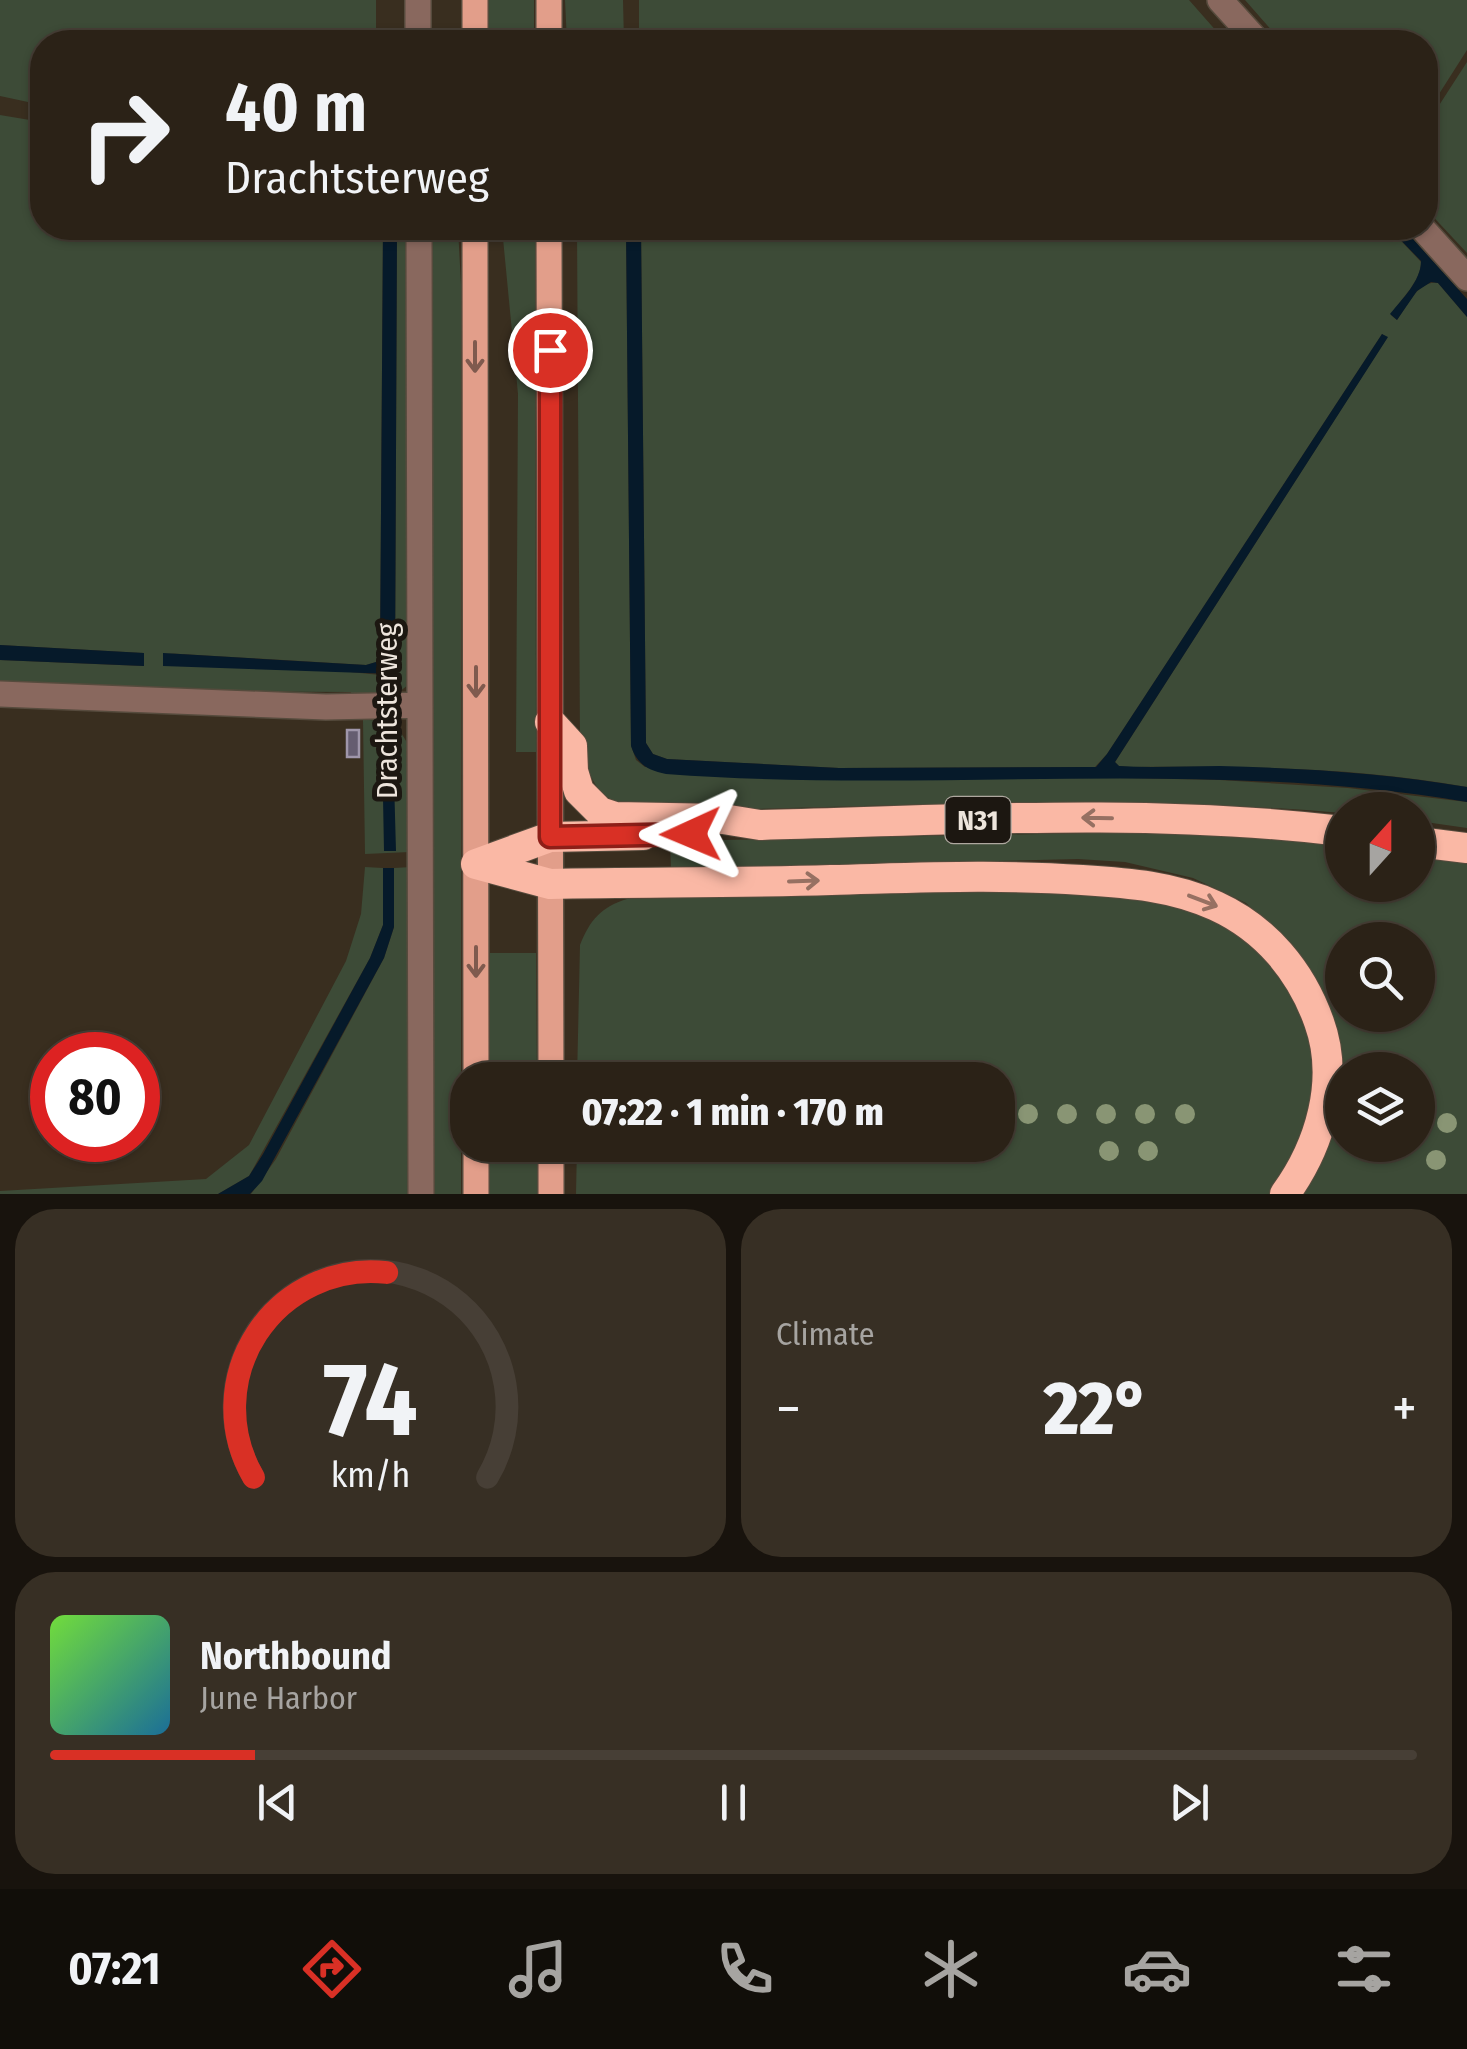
<!DOCTYPE html>
<meta charset="utf-8">
<style>
:root{--surface:#2b2217;--page:#372f24;--text:#f1f3f6;--muted:#a6a4a1;--line:#473f36;--accent:#d93025}
body{margin:0;font-family:"Fira Sans Condensed",sans-serif;background:var(--page);color:var(--text);height:100vh;display:flex;flex-direction:column;font-size:38px;white-space:nowrap}
*{box-sizing:border-box;margin:0}
p{font-size:32px;color:var(--muted)}
.icon{flex:none;width:55px;height:55px;fill:none;stroke:currentColor;stroke-width:2;stroke-linecap:round;stroke-linejoin:round}
.map{position:relative;height:1194px;overflow:hidden}
.side{display:flex;flex-direction:column;gap:15px;padding:15px;background:#18130d;flex:1}
.side>*{flex:none}
.banner{position:absolute;left:30px;top:30px;width:1408px;height:210px;border-radius:40px;box-shadow:0 2px 8px #0004,0 0 0 2px var(--line);background:#2b2217;color:var(--text);overflow:hidden}
.needle{width:65px;rotate:21deg}
.controls{position:absolute;left:1325px;top:792px;display:grid;gap:20px}
.controls a{display:grid;place-items:center;width:110px;height:110px;border-radius:50%;background:var(--surface);box-shadow:0 2px 8px #0004,0 0 0 2px var(--line);font-size:50px}
.speed{position:absolute;left:30px;top:1032px;display:flex;gap:20px;font-size:50px;font-weight:700;text-align:center}
.speed>*{display:grid;place-content:center;width:130px;height:130px;border-radius:50%;background:var(--surface);box-shadow:0 2px 8px #0004,0 0 0 2px var(--line);line-height:1}
.speed .limit{border:15px solid #d22;background:#fff;color:#111}
.pin{position:absolute;display:grid;place-items:center;width:85px;height:85px;color:#fff;margin:-42px;border:5px solid #fff;border-radius:50%;box-shadow:0 2px 10px #0007}
.me{position:absolute;width:110px;margin:-55px;rotate:269deg;stroke-linejoin:round;filter:drop-shadow(0 0 8px #0008)}
.turn{display:flex;align-items:center;gap:35px;height:210px;padding:0 30px;font-size:45px}
.turn .icon{width:130px;height:130px;stroke-width:2.5}
.turn b{display:block;font-size:70px;line-height:85px}
.big{font-size:75px;font-weight:800;line-height:1.1}
.side .card{flex:1;display:flex;flex-direction:column;justify-content:center;gap:15px;min-width:0;padding:0 35px;border-radius:40px;background:var(--page)}
.side .dial{align-items:center;gap:0}
.dial svg{height:260px;overflow:visible;fill:none;stroke:var(--line);stroke-width:7;stroke-linecap:round;text-anchor:middle}
.dial text{fill:var(--text);stroke:none}
.song{display:flex;align-items:center;gap:30px}
.cover{width:120px;height:120px;border-radius:15px;background:linear-gradient(135deg,hsl(100 70% 55%),hsl(200 70% 35%))}
.played{height:10px;border-radius:5px;background:linear-gradient(90deg,var(--accent) 15%,var(--line) 15%)}
.keys{display:flex;justify-content:space-around;direction:ltr}
.heat{display:flex;justify-content:space-between;align-items:center;font-size:55px;direction:ltr}
.side .tiles{flex:1;display:grid;gap:15px;grid-template-columns:1fr 1fr}
.card:last-child{grid-column:span 2}
.trip{position:absolute;left:450px;top:1062px;width:565px;height:100px;border-radius:40px;background:var(--surface);box-shadow:0 2px 8px #0004,0 0 0 2px var(--line);font-weight:800;line-height:100px;text-align:center}
.menu{display:flex;height:160px;justify-content:space-around;align-items:center;background:#110e09;color:var(--muted)}
.menu .icon{width:70px;height:70px}
.menu .selected{color:var(--accent)}
.menu b{font-size:45px;color:var(--text)}
.map>svg:first-child{display:block}
</style>
<div class="map">
<svg width="1467" height="1194" viewBox="0 0 1467 1194">
<rect width="100%" height="100%" fill="#392e1f"/>
<path fill="#3d4b37" fill-rule="evenodd" d="M 0,0 L 376,0 L 376,42 L 42,42 L 42,105 L 0,96 Z
M 488,0 L 534,0 L 534,42 L 488,42 Z
M 565,0 L 623,0 L 624,42 L 567,42 Z
M 639,0 L 1189,0 L 1226,42 L 639,42 Z
M 1245,0 L 1467,0 L 1467,50 L 1425,116 L 1425,42 L 1282,42 Z
M 1467,62 L 1467,253 L 1425,208 L 1425,127 Z
M 0,115 L 42,122 L 42,228 L 383,228 L 380,656 L 376,662 L 366,665 L 164,653 L 380,675 L 395,673 L 397,228 L 409,228 L 410,682 C 397,700 372,697 351,699 L 351,692 L 118,691 L 0,683 L 0,660 L 143,666 L 143,653 L 0,645 Z
M 429,228 L 458,228 L 461,284 L 461,1194 L 430,1194 Z
M 502,228 L 535,228 L 536,752 L 516,752 L 518,394 Z
M 577,228 L 626,228 L 631,745 L 636,760 L 645,767 L 1220,780 L 1348,788 L 1467,802 L 1467,828 L 1418,821 L 1418,810 L 1342,810 L 1342,813 C 1110,793 874,807 641,812 C 598,799 592,786 580,745 Z
M 641,228 L 1389,228 L 1421,262 C 1421,282 1401,298 1391,315 L 1397,320 C 1408,305 1418,280 1438,283 L 1467,317 L 1467,787 C 1357,767 1242,766 1130,767 L 1119,766 L 1115,762 L 1387,338 L 1382,334 L 1107,754 L 1095,767 L 839,768 L 667,759 L 653,754 L 646,743 Z
M 363,720 C 392,720 402,727 412,755 L 410,852 L 365,854 Z
M 1142,832 L 1342,843 L 1342,885 L 1418,885 L 1418,851 L 1467,857 L 1467,1194 L 1297,1194 L 1331,1122 L 1286,940 L 1246,903 L 1193,878 L 1125,862 L 1078,859 L 671,869 L 670,841 ZM 1342,940 L 1418,940 L 1418,1015 L 1342,1015 ZM 1342,1070 L 1418,1070 L 1418,1145 L 1342,1145 Z
M 365,867 L 383,868 L 383,925 L 370,958 L 249,1176 L 218,1194 L 0,1194 L 0,1191 L 206,1179 L 249,1145 L 346,961 L 361,914 Z
M 411,867 L 413,1194 L 251,1194 L 276,1159 L 384,958 L 394,927 L 394,868 Z
M 1072,889 C 1174,894 1270,920 1305,1027 C 1313,1051 1318,1102 1311,1126 C 1304,1149 1285,1173 1273,1194 L 576,1194 L 577,1145 L 998,1145 L 998,1080 L 577,1080 L 580,945 C 590,920 601,907 627,899 Z
M 490,953 L 536,953 L 537,1080 L 490,1080 Z
M 490,1145 L 537,1145 L 537,1194 L 490,1194 Z"/>
<path fill="#061a2a" d="M 383,228 L 397,228 L 395,674 L 163,666 L 163,653 L 366,665 L 376,662 L 380,656 Z
M 626,228 L 641,228 L 646,743 L 653,754 L 667,759 L 839,768 L 1096,767 L 1107,754 L 1382,334 L 1388,337 L 1115,762 L 1119,766 C 1152,768 1186,766 1220,766 C 1302,768 1386,773 1467,787 L 1467,802 C 1203,757 932,794 666,774 C 647,770 637,764 631,746 Z
M 1389,228 L 1403,228 L 1467,299 L 1467,317 L 1438,283 L 1431,282 L 1417,291 L 1397,320 L 1390,314 C 1402,299 1421,281 1421,261 Z
M 0,645 L 144,653 L 144,666 L 0,660 Z
M 382,743 L 393,744 L 396,851 L 384,851 Z
M 383,868 L 394,868 L 394,927 L 384,958 L 262,1181 L 250,1194 L 218,1194 L 249,1176 L 263,1154 L 370,958 L 383,925 Z"/>
<path fill="#655d70" stroke="#9f96aa" stroke-width="2.5" d="M 347,730 L 359,730 L 359,757 L 347,757 Z"/>
<g fill="none" stroke-linecap="round" stroke-linejoin="round">
<g stroke="#564b3d" stroke-width="28">
<path id="minor" d="M 418,0 L 418,42
M 1220,0 L 1258,42
M 419,228 L 421,1194
M 1422,228 L 1467,278
M 0,694 L 326,707 L 420,705"/>
</g>
<g stroke="#564b3d" stroke-width="28">
<path id="major" d="M 549,0 L 549,42
M 475,42 L 475,0
M 475,228 L 476,1080
M 549,228 L 551,1080
M 476,1194 L 476,1145
M 551,1194 L 551,1145"/>
</g>
<g stroke="#564b3d" stroke-width="32">
<path id="highway" d="M 550,722 L 572,746 L 573,771 L 579,791 L 600,812 L 615,817 L 723,819 L 760,825 C 954,820 1150,808 1342,831
M 1418,842 L 1467,848
M 476,864 L 550,884 C 644,882 737,883 831,880 C 915,878 998,874 1082,880 C 1128,883 1173,886 1216,906 C 1266,929 1301,971 1319,1022 C 1340,1080 1320,1146 1285,1194
M 476,864 L 550,837 L 643,835"/>
</g>
<use href="#minor" stroke="#89685e" stroke-width="25"/>
<use href="#major" stroke="#e29e8a" stroke-width="25"/>
<use href="#highway" stroke="#fab8a5" stroke-width="30"/>
</g>
<g fill="#899574">
<circle cx="1028" cy="1114" r="10"/>
<circle cx="1067" cy="1114" r="10"/>
<circle cx="1106" cy="1114" r="10"/>
<circle cx="1145" cy="1114" r="10"/>
<circle cx="1185" cy="1114" r="10"/>
<circle cx="1447" cy="1123" r="10"/>
<circle cx="1109" cy="1151" r="10"/>
<circle cx="1148" cy="1151" r="10"/>
<circle cx="1436" cy="1160" r="10"/>
</g>
<defs><path id="oneway-shaft" d="M-6 0H5M1.5-3L5.5 0L1.5 3" fill="none" stroke-width="1.6" stroke-linecap="round" stroke-linejoin="round" transform="scale(2.5)"/></defs>
<g stroke="#7f5a4e">
<use href="#oneway-shaft" transform="translate(475 357) rotate(90)"/>
<use href="#oneway-shaft" transform="translate(476 682) rotate(90)"/>
<use href="#oneway-shaft" transform="translate(476 962) rotate(90)"/>
</g>
<g stroke="#967062">
<use href="#oneway-shaft" transform="translate(1097 818) rotate(-179)"/>
<use href="#oneway-shaft" transform="translate(804 881) rotate(-2)"/>
<use href="#oneway-shaft" transform="translate(1203 901) rotate(21)"/>
</g>
<g fill="none" stroke-linecap="round" stroke-linejoin="round">
<g stroke="#8d1f18" stroke-width="25">
<path id="route" d="M 550,350 L 550,837 L 691,834"/>
</g>
<use href="#route" stroke="#d93025" stroke-width="18"/>
</g>
<g text-anchor="middle" dominant-baseline="central" stroke-width="10" stroke-linejoin="round" paint-order="stroke">
<rect fill="#1c1711" stroke="#aea79f" stroke-width="2.5" x="945.5" y="797" width="65" height="46" rx="8"/>
<g font-size="28" font-weight="bold" fill="#ede5dc">
<text x="978" y="820">N31</text>
</g>
<g font-size="30" fill="#ede5dc" stroke="#1c1711">
<text transform="translate(387 711) rotate(-90)">Drachtsterweg</text>
</g>
</g>
</svg>
<div class="controls">
<a><svg class="needle" viewBox="-14 -14 28 28"><path d="M0-13l5 13h-10z" fill="#e53935"/><path d="M0 13l5-13h-10z" fill="#a6a4a1"/></svg></a>
<a><svg class="icon" aria-label="search" viewBox="0 0 24 24"><circle cx="10" cy="10" r="6"/><path d="M15 15l6 6"/></svg></a>
<a><svg class="icon" aria-label="layers" viewBox="0 0 24 24"><path d="M12 4l9 5-9 5-9-5zM3 14l9 5 9-5"/></svg></a>
</div>
<div class="speed"><div class="limit">80</div></div>
<div class="pin" style="left:550px;top:350px;background:#d93025"><svg class="icon" aria-label="arrive" viewBox="0 0 24 24"><path d="M6 21V4h12l-3 4 3 4H6"/></svg></div>
<svg class="me" style="left:691px;top:834px" viewBox="-20 -20 40 40"><path d="M0-17L14 15 0 8-14 15z" fill="#d93025" stroke="#fff" stroke-width="4"/></svg>
<div class="trip">07:22 · 1 min · 170 m</div>
<div class="banner">
<div class="turn"><svg class="icon" aria-label="right" viewBox="0 0 24 24"><path d="M7 20v-9h11M14 6l5 5-5 5"/></svg><div><b>40 m</b>Drachtsterweg</div></div>
</div>
</div>
<section class="side">
<div class="tiles">
<div class="card dial"><svg viewBox="0 0 100 80">
<path d="M14 69A42 42 0 1 1 86 69"/>
<path d="M14 69A42 42 0 0 1 55 6" stroke="#d93025"/>
<text x="50" y="56" font-size="32" font-weight="700">74</text>
<text x="50" y="72" font-size="11">km/h</text>
</svg></div>
<div class="card"><p>Climate</p>
<div class="heat"><a>−</a><b class="big">22°</b><a>+</a></div>
</div>
<div class="card">
<div class="song"><i class="cover"></i><div><b>Northbound</b><p>June Harbor</p></div></div>
<div class="played"></div>
<div class="keys"><svg class="icon" aria-label="previous" viewBox="0 0 24 24"><path d="M18 5L8 12l10 7zM5 5v14"/></svg><svg class="icon" aria-label="pause" viewBox="0 0 24 24"><path d="M8 5v14M16 5v14"/></svg><svg class="icon" aria-label="next" viewBox="0 0 24 24"><path d="M6 5l10 7-10 7zM19 5v14"/></svg></div>
</div>
</div>
</section>
<nav class="menu">
<b>07:21</b>
<svg class="icon selected" aria-label="directions" viewBox="0 0 24 24"><path d="M12 3l9 9-9 9-9-9zM9 14v-3h6M13 9l2 2-2 2"/></svg>
<svg class="icon" aria-label="music" viewBox="0 0 24 24"><path d="M9 18V5l10-2v13"/><circle cx="6" cy="18" r="3"/><circle cx="16" cy="16" r="3"/></svg>
<svg class="icon" aria-label="phone" viewBox="0 0 24 24"><path d="M5 4h4l2 5-3 2q2 4 5 5l2-3 5 2v4C11 20 4 13 5 4z"/></svg>
<svg class="icon" aria-label="climate" viewBox="0 0 24 24"><path d="M12 3v18M4 7l16 10M4 17L20 7"/></svg>
<svg class="icon" aria-label="car" viewBox="0 0 24 24"><path d="M5 17H2v-5l4-1 3-4h7l3 4 3 1v5h-3M9 17h6M6 11h13"/><circle cx="7" cy="17" r="2"/><circle cx="17" cy="17" r="2"/></svg>
<svg class="icon" aria-label="filters" viewBox="0 0 24 24"><path d="M4 7h16M4 17h16"/><circle cx="9" cy="7" r="2"/><circle cx="15" cy="17" r="2"/></svg>
</nav>
